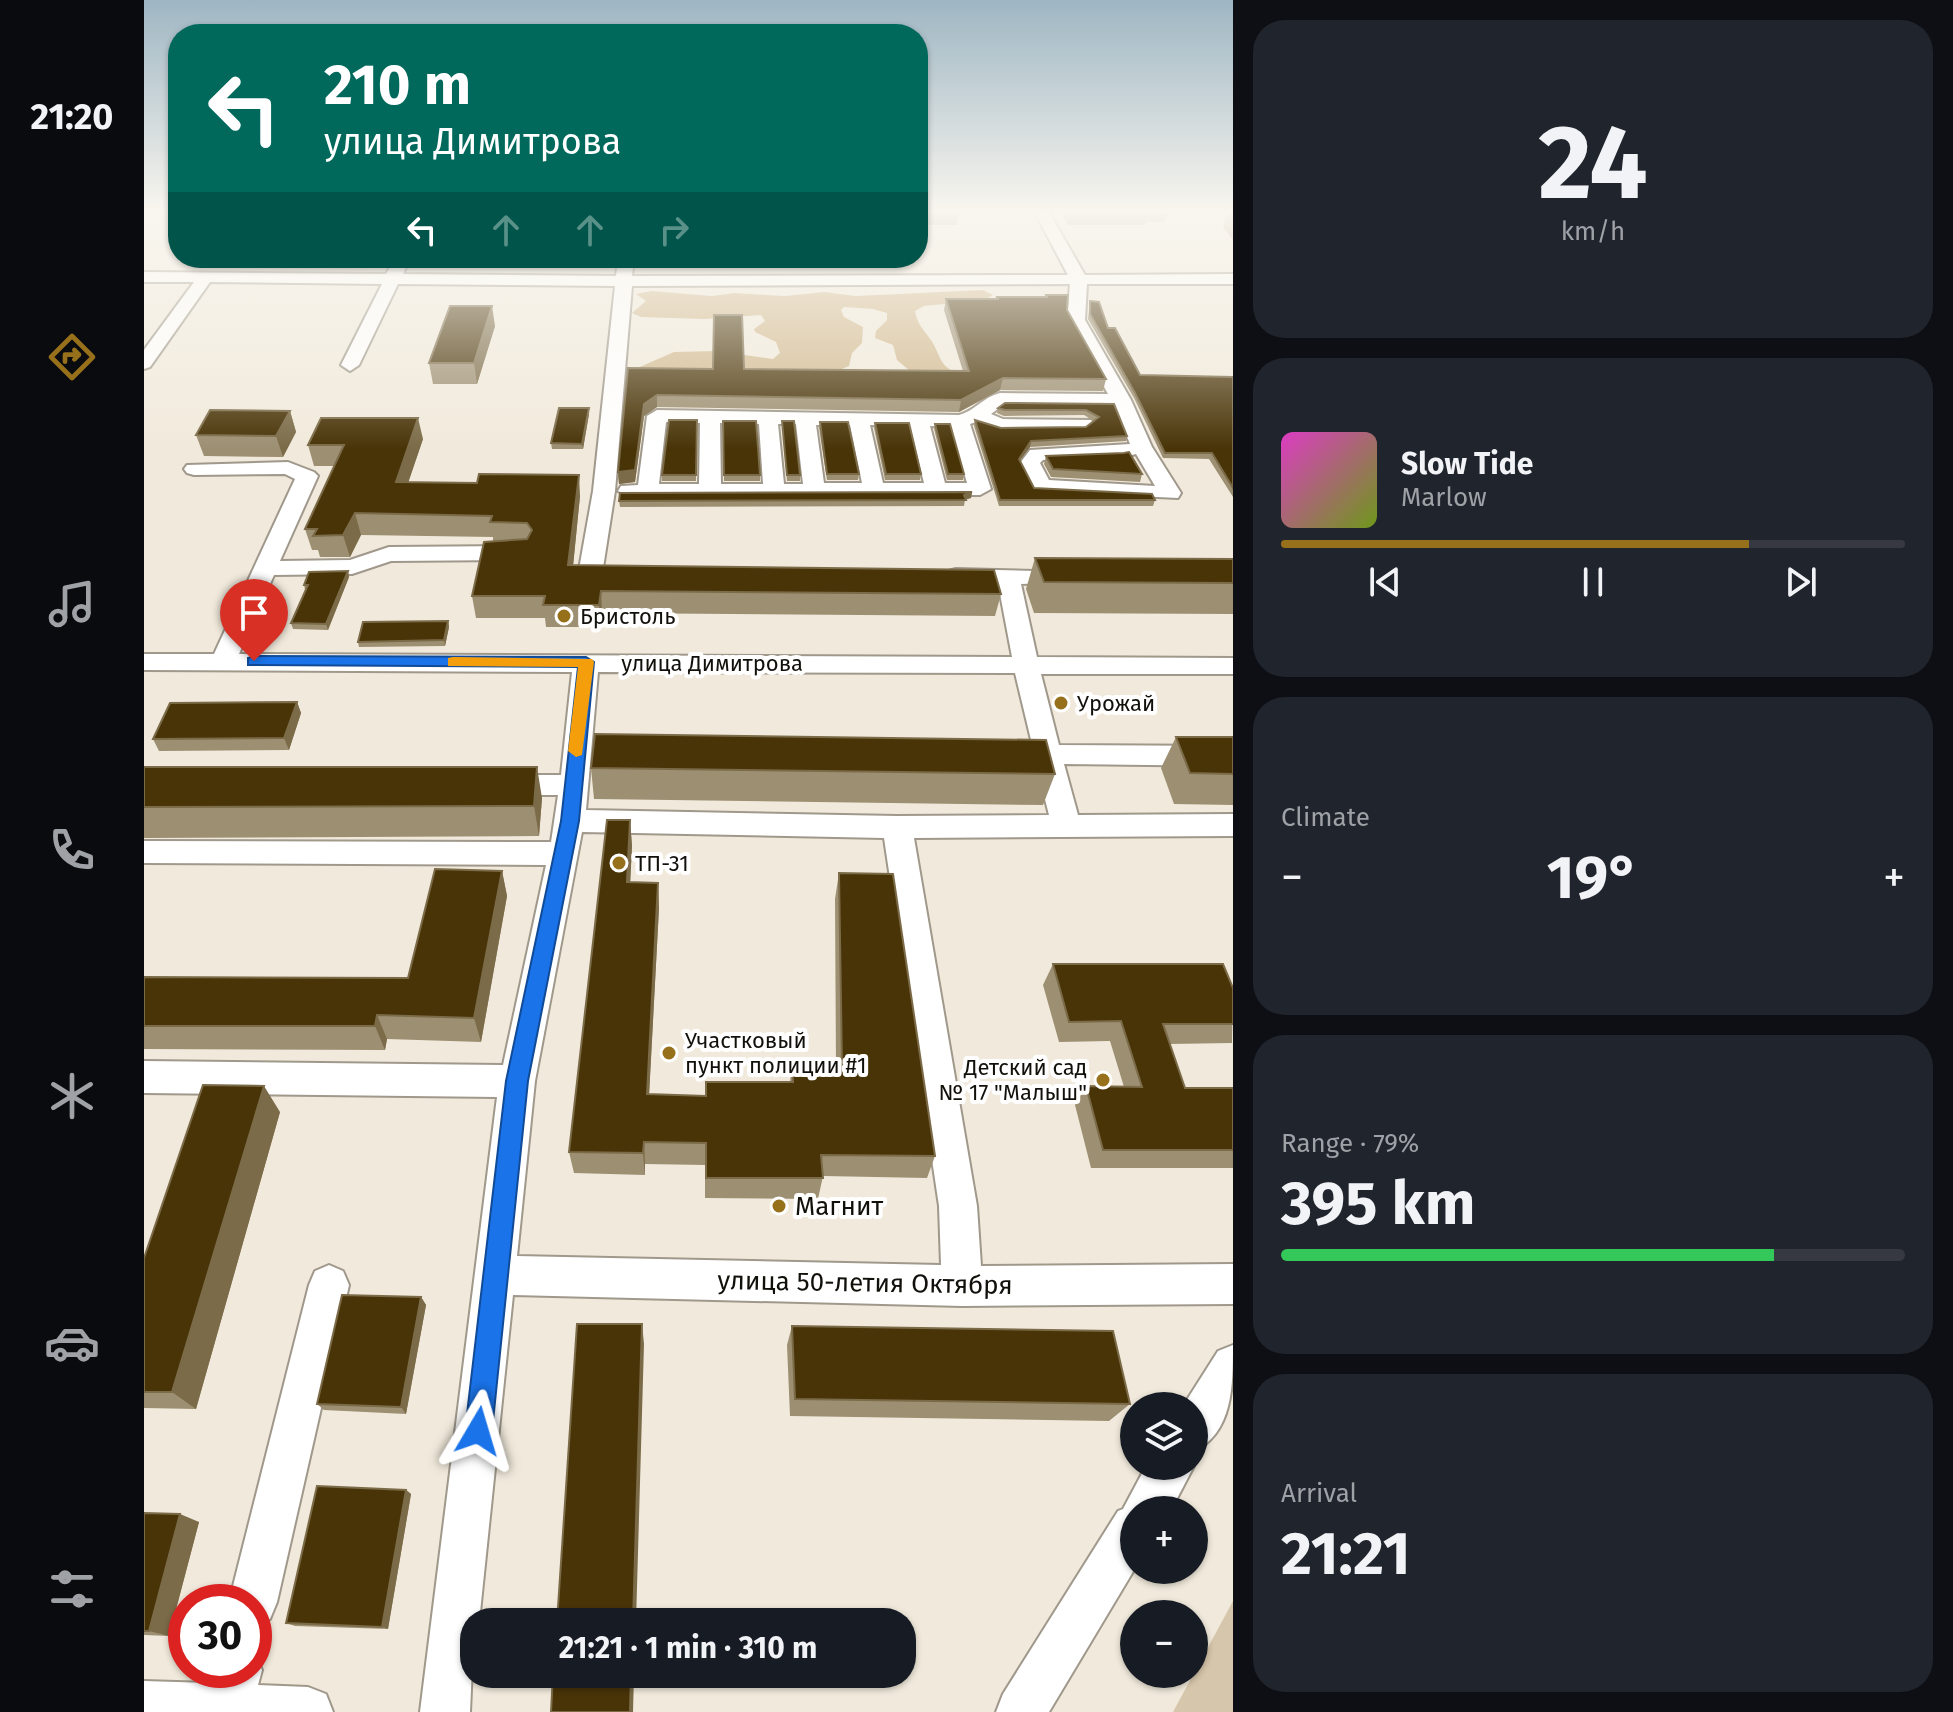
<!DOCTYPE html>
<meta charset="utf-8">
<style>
:root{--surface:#171b24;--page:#20242c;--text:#f1f3f6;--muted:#9ea1a6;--line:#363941;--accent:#97701b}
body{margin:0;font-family:"Fira Sans",sans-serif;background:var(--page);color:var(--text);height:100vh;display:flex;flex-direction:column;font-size:30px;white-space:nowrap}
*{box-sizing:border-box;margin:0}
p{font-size:26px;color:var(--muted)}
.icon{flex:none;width:44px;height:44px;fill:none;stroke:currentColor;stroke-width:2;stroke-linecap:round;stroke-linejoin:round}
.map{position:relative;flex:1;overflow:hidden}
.side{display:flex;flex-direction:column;gap:20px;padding:20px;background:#0d0f14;width:720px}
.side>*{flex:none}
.top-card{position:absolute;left:24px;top:24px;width:760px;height:244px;border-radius:32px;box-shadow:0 2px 6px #0004;background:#00695c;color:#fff;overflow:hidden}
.fabs{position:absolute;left:976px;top:1392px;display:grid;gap:16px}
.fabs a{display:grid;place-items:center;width:88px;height:88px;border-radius:50%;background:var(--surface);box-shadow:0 2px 6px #0004;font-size:40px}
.speed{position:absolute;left:24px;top:1584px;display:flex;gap:16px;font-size:40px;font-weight:700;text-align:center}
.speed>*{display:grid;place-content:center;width:104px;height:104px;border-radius:50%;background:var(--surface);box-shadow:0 2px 6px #0004;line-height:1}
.speed .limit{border:12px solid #d22;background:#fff;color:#111}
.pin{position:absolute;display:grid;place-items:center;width:68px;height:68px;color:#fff;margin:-82px -34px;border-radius:50% 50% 50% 0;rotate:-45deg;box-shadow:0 0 8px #0007}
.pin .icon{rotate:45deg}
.me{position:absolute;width:88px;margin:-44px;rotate:7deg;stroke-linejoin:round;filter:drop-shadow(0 0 6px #0008)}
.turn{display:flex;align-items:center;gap:28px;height:168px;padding:0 24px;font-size:36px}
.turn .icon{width:104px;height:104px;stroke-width:2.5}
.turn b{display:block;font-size:56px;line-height:68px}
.lanes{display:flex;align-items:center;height:76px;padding:0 24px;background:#0003;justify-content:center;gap:40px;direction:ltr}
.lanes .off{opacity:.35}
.big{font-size:60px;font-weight:700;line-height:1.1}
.side .card{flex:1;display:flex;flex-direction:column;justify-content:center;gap:12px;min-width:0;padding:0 28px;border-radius:32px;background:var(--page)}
.side .dial{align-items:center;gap:0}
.dial b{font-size:104px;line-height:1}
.song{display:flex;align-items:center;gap:24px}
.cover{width:96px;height:96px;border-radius:12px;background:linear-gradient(135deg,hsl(310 70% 55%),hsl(80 70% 35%))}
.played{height:8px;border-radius:4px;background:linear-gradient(90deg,var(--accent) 75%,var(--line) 75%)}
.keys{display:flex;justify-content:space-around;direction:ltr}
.heat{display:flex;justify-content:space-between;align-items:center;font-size:44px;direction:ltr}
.charge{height:12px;border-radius:6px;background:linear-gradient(90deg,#34c759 79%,var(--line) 0)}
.trip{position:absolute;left:316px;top:1608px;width:456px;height:80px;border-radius:32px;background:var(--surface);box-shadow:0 2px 6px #0004;font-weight:700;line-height:80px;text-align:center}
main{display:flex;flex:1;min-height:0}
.dock{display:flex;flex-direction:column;width:144px;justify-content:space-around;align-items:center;background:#090b0e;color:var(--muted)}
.dock .icon{width:56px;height:56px}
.dock .selected{color:var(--accent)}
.dock b{font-size:36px;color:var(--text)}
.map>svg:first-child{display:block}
</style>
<main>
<nav class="dock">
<b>21:20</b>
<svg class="icon selected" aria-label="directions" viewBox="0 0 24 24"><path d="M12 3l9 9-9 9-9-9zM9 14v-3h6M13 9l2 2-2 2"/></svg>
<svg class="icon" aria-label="music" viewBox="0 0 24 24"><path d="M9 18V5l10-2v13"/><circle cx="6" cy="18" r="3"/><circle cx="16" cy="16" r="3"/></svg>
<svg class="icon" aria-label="phone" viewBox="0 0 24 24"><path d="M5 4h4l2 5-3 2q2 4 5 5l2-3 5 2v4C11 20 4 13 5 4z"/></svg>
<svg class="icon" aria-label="climate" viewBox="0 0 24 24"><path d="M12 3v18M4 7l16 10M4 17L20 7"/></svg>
<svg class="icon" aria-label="car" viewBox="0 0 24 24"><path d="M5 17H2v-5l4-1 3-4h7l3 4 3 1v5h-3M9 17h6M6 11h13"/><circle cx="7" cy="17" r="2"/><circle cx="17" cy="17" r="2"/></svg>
<svg class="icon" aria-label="filters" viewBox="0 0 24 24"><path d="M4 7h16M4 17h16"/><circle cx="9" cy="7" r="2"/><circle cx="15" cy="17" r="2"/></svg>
</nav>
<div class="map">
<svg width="1089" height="1712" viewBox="0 0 1089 1712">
<rect width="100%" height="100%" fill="#f1eadc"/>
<path fill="#d6c6ab" d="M 1089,1601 L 1089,1712 L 1029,1712 Z"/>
<path fill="#d1b88d" d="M 839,290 L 849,295 L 841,300 L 780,306 L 771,311 C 773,324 780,330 787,340 C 797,355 795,368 815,373 L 766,371 L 753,360 L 749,345 L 731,338 L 732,331 L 743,320 L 743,313 L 729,309 L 700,307 L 697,310 L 700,317 L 719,327 L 718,343 L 708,353 L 705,366 L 693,371 L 489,370 L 530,352 L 572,351 L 629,359 L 636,353 L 632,342 L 611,332 L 610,329 L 621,321 L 617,315 L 560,319 L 497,317 L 488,313 L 502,301 L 492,294 L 508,291 L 568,296 L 590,293 L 641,296 L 680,292 L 712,296 Z"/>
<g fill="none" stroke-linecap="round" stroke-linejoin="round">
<g stroke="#9f988b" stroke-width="4">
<path id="minor" d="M 889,209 L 903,209 L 941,275 L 1089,274 L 1089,284 L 943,284 L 941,320 L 987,400 L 1008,447 L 1037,493 L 1034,498 L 889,491 L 876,463 L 886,450 L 986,444 L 970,406 L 859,405 L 847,414 L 859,419 L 947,420 L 950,424 L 940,430 L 856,431 L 832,422 L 826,424 L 847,489 L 836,495 L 485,497 L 474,491 L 477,486 L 494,485 L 503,416 L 513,410 L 815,415 C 831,411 839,397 856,393 L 964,394 L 923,320 L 926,284 L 488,286 L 471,491 L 459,568 L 484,570 L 488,575 L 484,580 C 470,584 452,584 438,580 L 434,575 L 449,491 L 471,286 L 254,284 L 215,365 L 206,371 L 197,365 L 238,284 L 66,282 L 6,367 L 0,369 L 0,350 L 50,282 L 0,282 L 0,272 L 242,274 L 250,260 L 256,258 L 264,263 L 259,274 L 472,276 L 474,258 L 490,258 L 488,276 L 924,275 ZM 522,422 L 556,423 L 555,484 L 515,484 ZM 576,423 L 615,424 L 619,484 L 577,484 ZM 634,424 L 652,424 L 659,484 L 640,484 ZM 672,425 L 706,425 L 718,483 L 680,483 ZM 726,425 L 766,426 L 780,483 L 739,483 ZM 786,426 L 807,427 L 823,483 L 801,483 ZM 992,454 L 1011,486 L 905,480 L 896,463 L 899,460 L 977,458 Z
M 144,462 L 170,472 L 174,476 L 136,561 L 206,560 L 245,547 L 377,546 L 385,548 L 388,553 L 385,558 L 377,560 L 247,561 L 208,574 L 130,575 L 95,654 L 868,657 L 854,583 L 804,581 L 800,576 L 804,571 L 812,569 L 932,572 L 936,577 L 932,582 L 877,584 L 893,657 L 1089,658 L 1089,674 L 897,674 L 915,745 L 1089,746 L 1089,766 L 920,764 L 934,815 L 1089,814 L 1089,836 L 770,838 L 833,1206 L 837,1266 L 1089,1264 L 1089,1304 L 818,1306 L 369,1295 L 335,1622 L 330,1622 L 326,1712 L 276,1712 L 353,1097 L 0,1093 L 0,1061 L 359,1065 L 402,865 L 0,863 L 0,841 L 407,842 L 414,795 L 354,795 L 344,792 L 340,785 L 344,778 L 354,775 L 417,775 L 428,672 L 0,670 L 0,654 L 70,654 L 151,479 L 141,474 L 50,475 L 43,473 L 40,469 L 43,465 ZM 454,672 L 871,673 L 888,744 L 857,747 L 853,754 L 857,761 L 892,764 L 905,815 L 753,816 L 442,810 ZM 438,832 L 740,838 L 795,1206 L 797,1265 L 373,1256 L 391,1081 Z
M 185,1265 L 199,1271 L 205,1285 L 133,1602 L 126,1619 L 110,1625 L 110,1602 L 85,1602 L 165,1285 L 171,1271 Z
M 1089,1345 C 1089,1385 1089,1433 1050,1451 L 1050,1406 L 1039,1406 L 1074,1351 Z
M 1050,1465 L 1050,1466 L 1027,1510 L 990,1510 L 990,1570 L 905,1712 L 852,1712 L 859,1694 L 974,1511 L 979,1509 L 1002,1466 Z
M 110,1652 L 118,1670 L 114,1685 L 164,1687 L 182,1694 L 189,1712 L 0,1712 L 0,1681 L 65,1683 L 68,1670 L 110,1670 Z"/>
</g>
<use href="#minor" fill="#fff" fill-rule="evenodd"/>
</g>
<path fill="#9d8f72" d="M 774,209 L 815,211 L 813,225 L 774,225 Z
M 915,209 L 1028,209 L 1019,222 L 1002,222 L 1001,225 L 924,225 Z
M 1084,213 L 1089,213 L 1089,240 L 1079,227 Z
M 902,295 L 923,310 L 962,379 L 959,391 L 856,390 L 815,412 L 513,407 L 500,416 L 491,482 L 475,484 L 474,472 L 484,368 L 819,371 L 800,310 L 802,299 L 852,299 L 853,297 L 902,297 Z
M 946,301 L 996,375 L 1089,377 L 1089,497 L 1065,459 L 1019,458 L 990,398 L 944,319 Z
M 351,326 L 333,384 L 289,384 L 285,363 Z
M 970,404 L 983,436 L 982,441 L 886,447 L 876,461 L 890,488 L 1011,500 L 1009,506 L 855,506 L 830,426 L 831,420 L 857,428 L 942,427 L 950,421 L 940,415 L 860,416 L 853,413 L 854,408 Z
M 146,411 L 152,432 L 139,457 L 60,456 L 52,435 Z
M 445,414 L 439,449 L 408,449 L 407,443 Z
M 553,420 L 552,481 L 518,481 L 518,475 Z
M 579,421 L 616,475 L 616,481 L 580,481 Z
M 638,421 L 656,475 L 656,481 L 643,481 Z
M 676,422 L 715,474 L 714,480 L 683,480 L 675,428 Z
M 731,423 L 777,474 L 776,480 L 741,480 L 730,428 Z
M 791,424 L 820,474 L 819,480 L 803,480 L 790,429 Z
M 279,439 L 264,482 L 436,496 L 429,565 L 857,594 L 851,616 L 458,613 L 457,627 L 402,627 L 401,618 L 332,618 L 328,596 L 349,541 L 349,537 L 217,535 L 206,557 L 176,557 L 174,550 L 168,550 L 161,529 L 190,466 L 170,466 L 164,445 Z
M 902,456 L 998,474 L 996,482 L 907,477 L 900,464 Z
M 828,492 L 827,498 L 821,500 L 820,506 L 476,507 L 475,501 Z
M 891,558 L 1089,559 L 1089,614 L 890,613 L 882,589 Z
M 204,571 L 205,577 L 184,630 L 149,629 L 147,623 L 161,590 L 160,585 Z
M 304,621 L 305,627 L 301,646 L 215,647 L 214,642 Z
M 153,702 L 157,713 L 145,750 L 15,751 L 9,739 Z
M 1032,737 L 1089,737 L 1089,805 L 1030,804 L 1017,768 Z
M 0,767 L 398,798 L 395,836 L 0,838 Z
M 447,768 L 911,774 L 899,805 L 450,799 Z
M 486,820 L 488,846 L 486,882 L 514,883 L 515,908 L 505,1094 L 562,1096 L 646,1082 L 648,1066 L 692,1067 L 691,899 L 695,873 L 791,1156 L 783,1178 L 679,1176 L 674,1199 L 561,1198 L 561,1165 L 501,1164 L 501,1175 L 430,1173 L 425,1152 Z
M 358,871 L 363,896 L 337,1042 L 243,1039 L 241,1050 L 0,1049 L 0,977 L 264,978 Z
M 909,964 L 1089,988 L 1088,1043 L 1025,1044 L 1041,1088 L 1089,1088 L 1089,1168 L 947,1168 L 931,1105 L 942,1086 L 980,1087 L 966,1041 L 915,1042 L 899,985 Z
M 136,1112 L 52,1409 L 0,1408 L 0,1258 Z
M 277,1297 L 282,1305 L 262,1414 L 180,1410 L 173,1404 Z
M 648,1326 L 986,1404 L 965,1421 L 646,1416 L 643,1345 Z
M 262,1490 L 267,1494 L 244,1629 L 151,1626 L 142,1623 Z
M 0,1513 L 55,1522 L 25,1636 L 0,1635 Z"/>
<path fill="#7b6b48" d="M 1023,209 L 1028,209 L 1019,222 Z
M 348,306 L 351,326 L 333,384 L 330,363 Z
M 859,378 L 856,390 L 815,412 L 817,400 Z
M 513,395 L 513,407 L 500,416 L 491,482 L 475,484 L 474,472 L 500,404 Z
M 445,408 L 445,414 L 439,449 L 438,444 Z
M 146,411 L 152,432 L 139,457 L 132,436 Z
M 274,418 L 279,439 L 257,504 L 252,482 Z
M 887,441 L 886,447 L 873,464 L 875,459 Z
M 435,475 L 436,496 L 427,587 L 424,565 Z
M 828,492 L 827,498 L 819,500 L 820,495 Z
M 211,513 L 217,535 L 206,557 L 199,535 Z
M 204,571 L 205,577 L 184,630 L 182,624 Z
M 457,591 L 458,613 L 457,627 L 455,605 Z
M 304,621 L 305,627 L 301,646 L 300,640 Z
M 153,702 L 157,713 L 145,750 L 140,738 Z
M 393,767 L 398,798 L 395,836 L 390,806 Z
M 486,820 L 488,846 L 485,908 L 483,882 Z
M 358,871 L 363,896 L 337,1042 L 330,1018 Z
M 514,883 L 515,908 L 504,1116 L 503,1094 Z
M 233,1015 L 243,1039 L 241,1050 L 231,1026 Z
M 120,1086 L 136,1112 L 52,1409 L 28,1392 Z
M 500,1142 L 501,1164 L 501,1175 L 499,1153 Z
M 277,1297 L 282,1305 L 262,1414 L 257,1407 Z
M 498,1324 L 500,1344 L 492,1622 L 489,1622 Z
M 262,1490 L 267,1494 L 244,1629 L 238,1627 Z
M 36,1514 L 55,1522 L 25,1636 L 5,1631 Z
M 487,1674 L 490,1674 L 489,1712 L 486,1712 Z"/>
<path fill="#493408" stroke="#7b6b48" stroke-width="2" d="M 774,209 L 814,209 L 815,211 L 774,211 Z
M 926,209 L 1004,209 L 1005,211 L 927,211 Z
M 902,295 L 924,295 L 923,310 L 962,379 L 859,378 L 817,400 L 513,395 L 500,404 L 491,470 L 474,472 L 484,368 L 569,369 L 570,315 L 598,315 L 600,369 L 825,371 L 802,299 L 854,299 L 853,297 L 903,297 Z
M 946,301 L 955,302 L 964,328 L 971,328 L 996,375 L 1089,377 L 1089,488 L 1068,453 L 1021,453 L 991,393 L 946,314 Z
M 306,306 L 348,306 L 330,363 L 285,363 Z
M 861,403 L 970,404 L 983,436 L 887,441 L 875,459 L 890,488 L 1008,494 L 1011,500 L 856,500 L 831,420 L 857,428 L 942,427 L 955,417 L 942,410 L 861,410 L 854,408 Z
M 415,408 L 445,408 L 438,444 L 407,443 Z
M 66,410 L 146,411 L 132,436 L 52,435 Z
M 177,418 L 274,418 L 252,482 L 333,483 L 335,474 L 435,475 L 424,565 L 850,570 L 857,594 L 457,591 L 455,605 L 399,605 L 401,596 L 328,596 L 340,542 L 383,539 L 388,530 L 383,523 L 346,522 L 348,516 L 211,513 L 199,535 L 169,536 L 173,529 L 161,529 L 200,445 L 164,445 Z
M 525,420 L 553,420 L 552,475 L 518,475 Z
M 579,421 L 612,421 L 616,475 L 580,475 Z
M 638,421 L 650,421 L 656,475 L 643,475 Z
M 676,422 L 704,422 L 715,474 L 683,474 Z
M 731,423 L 765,423 L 777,474 L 742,474 Z
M 791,424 L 806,424 L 820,474 L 804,474 Z
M 985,452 L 998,474 L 909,469 L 902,456 L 980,453 Z
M 828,492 L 820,495 L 822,500 L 475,501 L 476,493 Z
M 891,558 L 1089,559 L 1089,583 L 900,582 Z
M 204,571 L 182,624 L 147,623 L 164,585 L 160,585 L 165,572 Z
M 304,621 L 300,640 L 214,642 L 219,622 Z
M 153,702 L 140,738 L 9,739 L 26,703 Z
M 451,734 L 902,740 L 911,774 L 447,768 Z
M 1032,737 L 1089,737 L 1089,774 L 1046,773 Z
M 0,767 L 393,767 L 390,806 L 0,807 Z
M 463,820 L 486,820 L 483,882 L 514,883 L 503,1094 L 562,1096 L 562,1082 L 649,1082 L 648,1066 L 698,1067 L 695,873 L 749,874 L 791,1156 L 677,1155 L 679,1178 L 562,1178 L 562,1143 L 500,1142 L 499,1153 L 425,1152 Z
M 291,869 L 358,871 L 330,1018 L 233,1015 L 231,1026 L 0,1026 L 0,977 L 264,978 Z
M 909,964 L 1079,964 L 1089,988 L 1089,1024 L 1019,1024 L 1041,1088 L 1089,1088 L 1089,1150 L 959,1150 L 942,1086 L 998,1087 L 977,1021 L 925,1022 Z
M 59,1085 L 120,1086 L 28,1392 L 0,1392 L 0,1258 Z
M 198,1295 L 277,1297 L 257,1407 L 173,1404 Z
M 433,1324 L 498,1324 L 489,1622 L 413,1622 Z
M 648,1326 L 969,1331 L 986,1404 L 651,1399 Z
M 173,1486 L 262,1490 L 238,1627 L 142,1623 Z
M 0,1513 L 36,1514 L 5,1631 L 0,1631 Z
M 409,1674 L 487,1674 L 486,1712 L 407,1712 Z"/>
<linearGradient id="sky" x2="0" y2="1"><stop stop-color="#9eb6c3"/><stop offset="0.47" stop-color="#f9f6ef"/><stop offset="1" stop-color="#f9f6ef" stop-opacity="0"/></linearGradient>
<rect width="1089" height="449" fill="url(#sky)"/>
<path fill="#1a73e8" stroke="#114b97" stroke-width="2" d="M 110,656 L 442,657 L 450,662 L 435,821 L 384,1081 L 348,1431 L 344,1441 L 334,1444 L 325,1441 L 321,1431 L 362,1081 L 417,821 L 434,667 L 104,665 L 104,658 Z"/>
<path fill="#f59e0b" d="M 309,657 L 448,659 L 450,662 L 438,755 L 432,757 L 424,751 L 434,667 L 304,666 L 304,658 Z"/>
<g fill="#97701b" stroke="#fff" stroke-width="3">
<circle cx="420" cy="616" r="8"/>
<circle cx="917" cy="703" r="8"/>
<circle cx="475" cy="863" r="8"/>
<circle cx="525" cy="1053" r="8"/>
<circle cx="959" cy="1080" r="8"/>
<circle cx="635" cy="1206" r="8"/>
</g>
<g text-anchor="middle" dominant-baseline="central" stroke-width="8" stroke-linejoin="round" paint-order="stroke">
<g font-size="22" fill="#12100b" stroke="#fff" text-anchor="start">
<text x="436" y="616">Бристоль</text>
<text x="933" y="703">Урожай</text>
<text x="491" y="863">ТП-31</text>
<text x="541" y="1040">Участковый<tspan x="541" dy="25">пункт полиции #1</tspan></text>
<text x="943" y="1067" text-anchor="end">Детский сад<tspan x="943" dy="25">№ 17 "Малыш"</tspan></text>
</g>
<g font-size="22" fill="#12100b" stroke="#fff">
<text x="568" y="663">улица Димитрова</text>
</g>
<g font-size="26" fill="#12100b" stroke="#fff" text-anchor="start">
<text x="651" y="1206">Магнит</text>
</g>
<g font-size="26" fill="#12100b" stroke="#fff">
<text transform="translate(721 1283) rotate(1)">улица 50-летия Октября</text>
</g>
</g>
</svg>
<div class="fabs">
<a><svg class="icon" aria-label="layers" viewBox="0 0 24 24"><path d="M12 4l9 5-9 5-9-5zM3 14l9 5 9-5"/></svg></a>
<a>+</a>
<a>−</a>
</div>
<div class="speed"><div class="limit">30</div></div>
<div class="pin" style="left:110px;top:661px;background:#d93025"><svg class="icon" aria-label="arrive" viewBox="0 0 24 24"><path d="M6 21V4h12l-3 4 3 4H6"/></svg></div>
<svg class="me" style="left:334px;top:1431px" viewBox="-20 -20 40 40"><path d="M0-17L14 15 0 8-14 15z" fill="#1a73e8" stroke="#fff" stroke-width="4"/></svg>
<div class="trip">21:21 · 1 min · 310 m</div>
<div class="top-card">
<div class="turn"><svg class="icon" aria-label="left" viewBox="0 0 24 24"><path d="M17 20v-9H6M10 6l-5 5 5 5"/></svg><div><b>210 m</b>улица Димитрова</div></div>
<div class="lanes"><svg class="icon" aria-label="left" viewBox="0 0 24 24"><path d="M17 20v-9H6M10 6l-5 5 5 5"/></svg><svg class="icon off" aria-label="ahead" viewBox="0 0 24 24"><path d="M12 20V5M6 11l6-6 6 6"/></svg><svg class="icon off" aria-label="ahead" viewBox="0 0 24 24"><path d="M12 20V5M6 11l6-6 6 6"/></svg><svg class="icon off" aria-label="right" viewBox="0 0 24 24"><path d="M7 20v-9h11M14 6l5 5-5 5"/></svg></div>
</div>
</div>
<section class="side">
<div class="card dial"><b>24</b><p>km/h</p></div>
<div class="card">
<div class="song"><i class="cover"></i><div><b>Slow Tide</b><p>Marlow</p></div></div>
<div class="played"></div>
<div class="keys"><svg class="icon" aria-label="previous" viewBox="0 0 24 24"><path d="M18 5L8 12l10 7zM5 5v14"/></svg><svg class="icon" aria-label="pause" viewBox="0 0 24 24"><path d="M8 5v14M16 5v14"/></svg><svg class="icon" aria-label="next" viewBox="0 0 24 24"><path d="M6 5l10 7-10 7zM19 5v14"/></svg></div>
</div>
<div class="card"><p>Climate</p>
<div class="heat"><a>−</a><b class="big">19°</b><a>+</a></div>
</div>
<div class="card"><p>Range · 79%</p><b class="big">395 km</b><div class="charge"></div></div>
<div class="card"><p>Arrival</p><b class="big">21:21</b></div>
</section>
</main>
